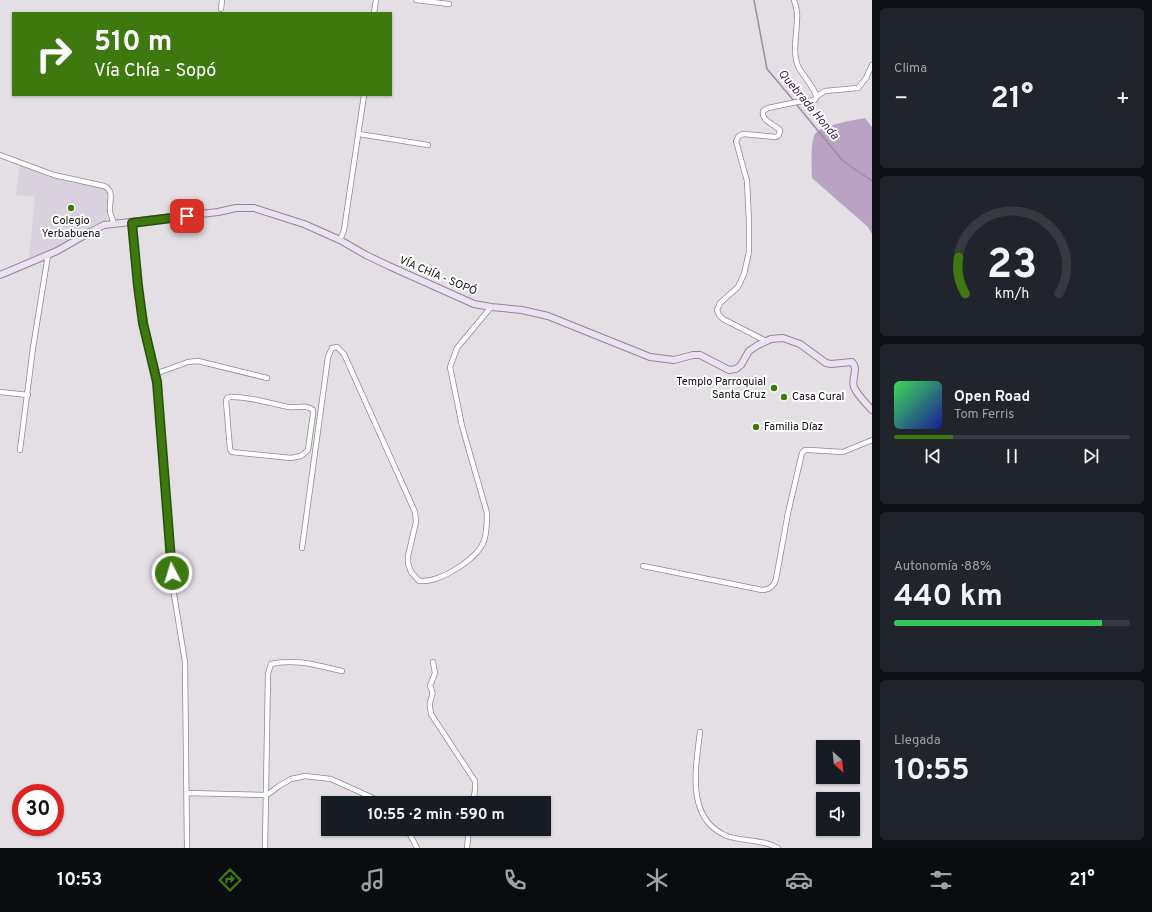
<!DOCTYPE html>
<html lang="es">
<meta charset="utf-8">
<style>
:root{--surface:#171b24;--page:#20242c;--text:#f1f3f6;--muted:#9ea1a6;--line:#363941;--accent:#3e7910}
body{margin:0;font-family:Overpass,sans-serif;background:var(--page);color:var(--text);height:100vh;display:flex;flex-direction:column;font-size:15px;white-space:nowrap}
*{box-sizing:border-box;margin:0}
p{font-size:13px;color:var(--muted)}
.icon{flex:none;width:22px;height:22px;fill:none;stroke:currentColor;stroke-width:2;stroke-linecap:round;stroke-linejoin:round}
.map{position:relative;flex:1;overflow:hidden}
.panel{display:flex;flex-direction:column;gap:8px;padding:8px;background:#0d0f14;width:280px}
.panel>*{flex:none}
.hud{position:absolute;left:12px;top:12px;width:380px;height:84px;border-radius:0px;box-shadow:0 1px 3px #0004;background:#3e7910;color:#fff;overflow:hidden}
.needle{width:26px;rotate:153deg}
.fabs{position:absolute;left:816px;top:740px;display:grid;gap:8px}
.fabs a{display:grid;place-items:center;width:44px;height:44px;border-radius:0px;background:var(--surface);box-shadow:0 1px 3px #0004;font-size:20px}
.speed{position:absolute;left:12px;top:784px;display:flex;gap:8px;font-size:20px;font-weight:700;text-align:center}
.speed>*{display:grid;place-content:center;width:52px;height:52px;border-radius:50%;background:var(--surface);box-shadow:0 1px 3px #0004;line-height:1}
.speed .limit{border:6px solid #d22;background:#fff;color:#111}
.pin{position:absolute;display:grid;place-items:center;width:34px;height:34px;color:#fff;margin:-17px;border-radius:8px;box-shadow:0 2px 6px #0006}
.me{position:absolute;width:44px;margin:-22px;rotate:355deg;stroke-linejoin:round;filter:drop-shadow(0 0 3px #0008)}
.turn{display:flex;align-items:center;gap:14px;height:84px;padding:0 16px;font-size:18px}
.turn .icon{width:52px;height:52px;stroke-width:2.5}
.turn b{display:block;font-size:28px;line-height:34px}
.big{font-size:30px;font-weight:700;line-height:1.1}
.panel .widget{flex:1;display:flex;flex-direction:column;justify-content:center;gap:6px;min-width:0;padding:0 14px;border-radius:6px;background:var(--page)}
.panel .dial{align-items:center;gap:0}
.dial svg{height:104px;overflow:visible;fill:none;stroke:var(--line);stroke-width:7;stroke-linecap:round;text-anchor:middle}
.dial text{fill:var(--text);stroke:none}
.song{display:flex;align-items:center;gap:12px}
.cover{width:48px;height:48px;border-radius:6px;background:linear-gradient(135deg,hsl(130 70% 55%),hsl(240 70% 35%))}
.played{height:4px;border-radius:2px;background:linear-gradient(90deg,var(--accent) 25%,var(--line) 25%)}
.keys{display:flex;justify-content:space-around;direction:ltr}
.heat{display:flex;justify-content:space-between;align-items:center;font-size:22px;direction:ltr}
.charge{height:6px;border-radius:3px;background:linear-gradient(90deg,#34c759 88%,var(--line) 0)}
.trip{position:absolute;left:321px;top:796px;width:230px;height:40px;border-radius:0px;background:var(--surface);box-shadow:0 1px 3px #0004;font-weight:700;line-height:40px;text-align:center}
.tabs{display:flex;height:64px;justify-content:space-around;align-items:center;background:#090b0e;color:var(--muted)}
.tabs .icon{width:28px;height:28px}
.tabs .current{color:var(--accent)}
.tabs b{font-size:18px;color:var(--text)}
main{display:flex;flex:1;min-height:0}
.map>svg:first-child{display:block}
</style>
<main>
<div class="map">
<svg width="872" height="848" viewBox="0 0 872 848">
<rect width="100%" height="100%" fill="#e3dfe5"/>
<path fill="#dad1de" d="M 20,163 L 54,175 L 111,185 L 107,220 L 91,226 L 60,247 L 29,258 L 35,197 L 16,195 Z"/>
<path fill="#b8a2c1" d="M 865,118 L 872,127 L 872,234 L 868,227 L 812,178 C 812,167 810,142 815,134 C 821,125 855,120 865,118 Z"/>
<g fill="none" stroke-linecap="round" stroke-linejoin="round">
<path stroke="#9f8aa8" stroke-width="1.5" d="M 754,0 L 767,69 L 794,101
M 796,104 L 843,161 L 872,181"/>
<g stroke="#8d8a8f" stroke-width="6">
<path id="street" d="M 416,0 L 449,4
M 221,9 L 222,0
M 374,13 L 376,0
M 817,96 L 825,91 L 858,88 L 866,78 L 872,65
M 359,134 L 428,145
M 0,155 L 54,175 L 104,186 C 115,191 109,201 110,212 C 111,216 113,220 114,224
M 132,223 L 143,323 L 157,382 L 173,588 L 185,662 L 187,848
M 340,240 L 344,230 L 364,95
M 766,341 L 723,319 L 719,315 L 717,310 L 720,303 L 738,287 L 744,274 L 749,252 L 749,222 L 747,181 L 736,141 C 738,136 739,135 744,134 L 776,137 L 779,135 L 780,130 C 774,124 761,121 763,111 L 768,108 L 797,102 L 815,100 L 816,98 C 817,90 802,75 798,66 C 792,52 797,34 797,19 C 798,12 796,6 794,0
M 155,374 L 188,362 L 198,361 L 267,378
M 0,392 L 28,395
M 230,397 C 250,396 270,404 289,407 C 298,408 305,404 313,410 L 313,414 L 308,450 L 301,456 L 291,458 L 232,452 L 230,449 L 226,401 L 227,398 Z
M 20,450 L 33,348 L 48,255
M 302,548 L 328,357 L 332,348 L 337,347 L 344,354 L 415,512 L 416,522 L 408,556 L 408,563 L 411,572 L 419,581 C 423,581 427,581 431,580 C 448,576 478,558 484,541 C 487,532 487,522 487,513 L 462,426 L 450,367 L 457,348 L 491,307
M 643,566 L 762,590 C 770,590 774,586 776,579 L 788,513 L 802,453 L 805,450 L 809,450 L 843,452 L 872,440
M 433,662 L 435,673 L 430,686 C 435,696 431,695 430,703 C 429,706 431,711 431,714 L 475,781 L 475,790 L 473,803
M 700,732 C 696,767 685,819 727,836 C 744,842 763,839 778,848
M 187,793 L 267,795 L 279,786 L 291,779 L 305,776 L 331,779 L 373,798 L 380,803
M 407,829 L 417,848
M 265,848 L 268,674 L 271,664 C 294,658 319,666 342,671
M 467,848 L 469,829"/>
</g>
<g stroke="#8d8a8f" stroke-width="8">
<path id="secondary" d="M 0,275 L 57,251 L 92,231 L 104,225 L 218,212 L 236,208 L 254,208 L 304,224 L 340,240 L 366,255 L 389,266 L 474,304 L 491,307 L 522,310 L 548,316 L 650,357 L 674,360 L 693,355 L 700,355 L 729,370 L 736,369 L 741,365 L 749,351 L 758,345 L 771,339 L 783,338 L 800,344 L 826,363 L 831,364 L 852,362 C 859,369 851,378 854,387 C 857,395 866,403 872,410"/>
</g>
<use href="#street" stroke="#fff" stroke-width="4.5"/>
<use href="#secondary" stroke="#eee0f4" stroke-width="6"/>
</g>
<g fill="none" stroke-linecap="round" stroke-linejoin="round">
<g stroke="#284f0a" stroke-width="10">
<path id="route" d="M 172,573 L 157,382 L 143,323 L 138,286 L 132,223 L 187,216"/>
</g>
<use href="#route" stroke="#3e7910" stroke-width="7"/>
</g>
<g fill="#3e7910" stroke="#fff" stroke-width="1.5">
<circle cx="71" cy="208" r="4"/>
<circle cx="774" cy="388" r="4"/>
<circle cx="784" cy="397" r="4"/>
<circle cx="756" cy="427" r="4"/>
</g>
<g text-anchor="middle" dominant-baseline="central" stroke-width="4" stroke-linejoin="round" paint-order="stroke">
<g font-size="11" fill="#0e0d0e" stroke="#fff" text-anchor="start">
<text x="71" y="221" text-anchor="middle">Colegio<tspan x="71" dy="13">Yerbabuena</tspan></text>
<text x="766" y="382" text-anchor="end">Templo Parroquial<tspan x="766" dy="13">Santa Cruz</tspan></text>
<text x="792" y="397">Casa Cural</text>
<text x="764" y="427">Familia Díaz</text>
</g>
<g font-size="11" fill="#0e0d0e" stroke="#fff">
<text transform="translate(438 276) rotate(23)">VÍA CHÍA - SOPÓ</text>
</g>
<g font-size="12" font-style="italic" fill="#452852" stroke="#fff">
<text transform="translate(808 105) rotate(50)">Quebrada Honda</text>
</g>
</g>
</svg>
<div class="fabs">
<a><svg class="needle" viewBox="-14 -14 28 28"><path d="M0-13l5 13h-10z" fill="#e53935"/><path d="M0 13l5-13h-10z" fill="#9ea1a6"/></svg></a>
<a><svg class="icon" aria-label="sound" viewBox="0 0 24 24"><path d="M4 9h4l5-4v14l-5-4H4zM17 9q2 3 0 6"/></svg></a>
</div>
<div class="speed"><div class="limit">30</div></div>
<div class="pin" style="left:187px;top:216px;background:#d93025"><svg class="icon" aria-label="arrive" viewBox="0 0 24 24"><path d="M6 21V4h12l-3 4 3 4H6"/></svg></div>
<svg class="me" style="left:172px;top:573px" viewBox="-20 -20 40 40"><circle r="17" fill="#3e7910" stroke="#fff" stroke-width="3"/><path d="M0-11L8 9 0 5-8 9z" fill="#fff"/></svg>
<div class="trip">10:55 · 2 min · 590 m</div>
<div class="hud">
<div class="turn"><svg class="icon" aria-label="right" viewBox="0 0 24 24"><path d="M7 20v-9h11M14 6l5 5-5 5"/></svg><div><b>510 m</b>Vía Chía - Sopó</div></div>
</div>
</div>
<section class="panel">
<div class="widget"><p>Clima</p>
<div class="heat"><a>−</a><b class="big">21°</b><a>+</a></div>
</div>
<div class="widget dial"><svg viewBox="0 0 100 80">
<path d="M14 69A42 42 0 1 1 86 69"/>
<path d="M14 69A42 42 0 0 1 9 41" stroke="#3e7910"/>
<text x="50" y="56" font-size="32" font-weight="700">23</text>
<text x="50" y="72" font-size="11">km/h</text>
</svg></div>
<div class="widget">
<div class="song"><i class="cover"></i><div><b>Open Road</b><p>Tom Ferris</p></div></div>
<div class="played"></div>
<div class="keys"><svg class="icon" aria-label="previous" viewBox="0 0 24 24"><path d="M18 5L8 12l10 7zM5 5v14"/></svg><svg class="icon" aria-label="pause" viewBox="0 0 24 24"><path d="M8 5v14M16 5v14"/></svg><svg class="icon" aria-label="next" viewBox="0 0 24 24"><path d="M6 5l10 7-10 7zM19 5v14"/></svg></div>
</div>
<div class="widget"><p>Autonomía · 88%</p><b class="big">440 km</b><div class="charge"></div></div>
<div class="widget"><p>Llegada</p><b class="big">10:55</b></div>
</section>
</main>
<nav class="tabs">
<b>10:53</b>
<svg class="icon current" aria-label="directions" viewBox="0 0 24 24"><path d="M12 3l9 9-9 9-9-9zM9 14v-3h6M13 9l2 2-2 2"/></svg>
<svg class="icon" aria-label="music" viewBox="0 0 24 24"><path d="M9 18V5l10-2v13"/><circle cx="6" cy="18" r="3"/><circle cx="16" cy="16" r="3"/></svg>
<svg class="icon" aria-label="phone" viewBox="0 0 24 24"><path d="M5 4h4l2 5-3 2q2 4 5 5l2-3 5 2v4C11 20 4 13 5 4z"/></svg>
<svg class="icon" aria-label="climate" viewBox="0 0 24 24"><path d="M12 3v18M4 7l16 10M4 17L20 7"/></svg>
<svg class="icon" aria-label="car" viewBox="0 0 24 24"><path d="M5 17H2v-5l4-1 3-4h7l3 4 3 1v5h-3M9 17h6M6 11h13"/><circle cx="7" cy="17" r="2"/><circle cx="17" cy="17" r="2"/></svg>
<svg class="icon" aria-label="filters" viewBox="0 0 24 24"><path d="M4 7h16M4 17h16"/><circle cx="9" cy="7" r="2"/><circle cx="15" cy="17" r="2"/></svg>
<b>21°</b>
</nav>
